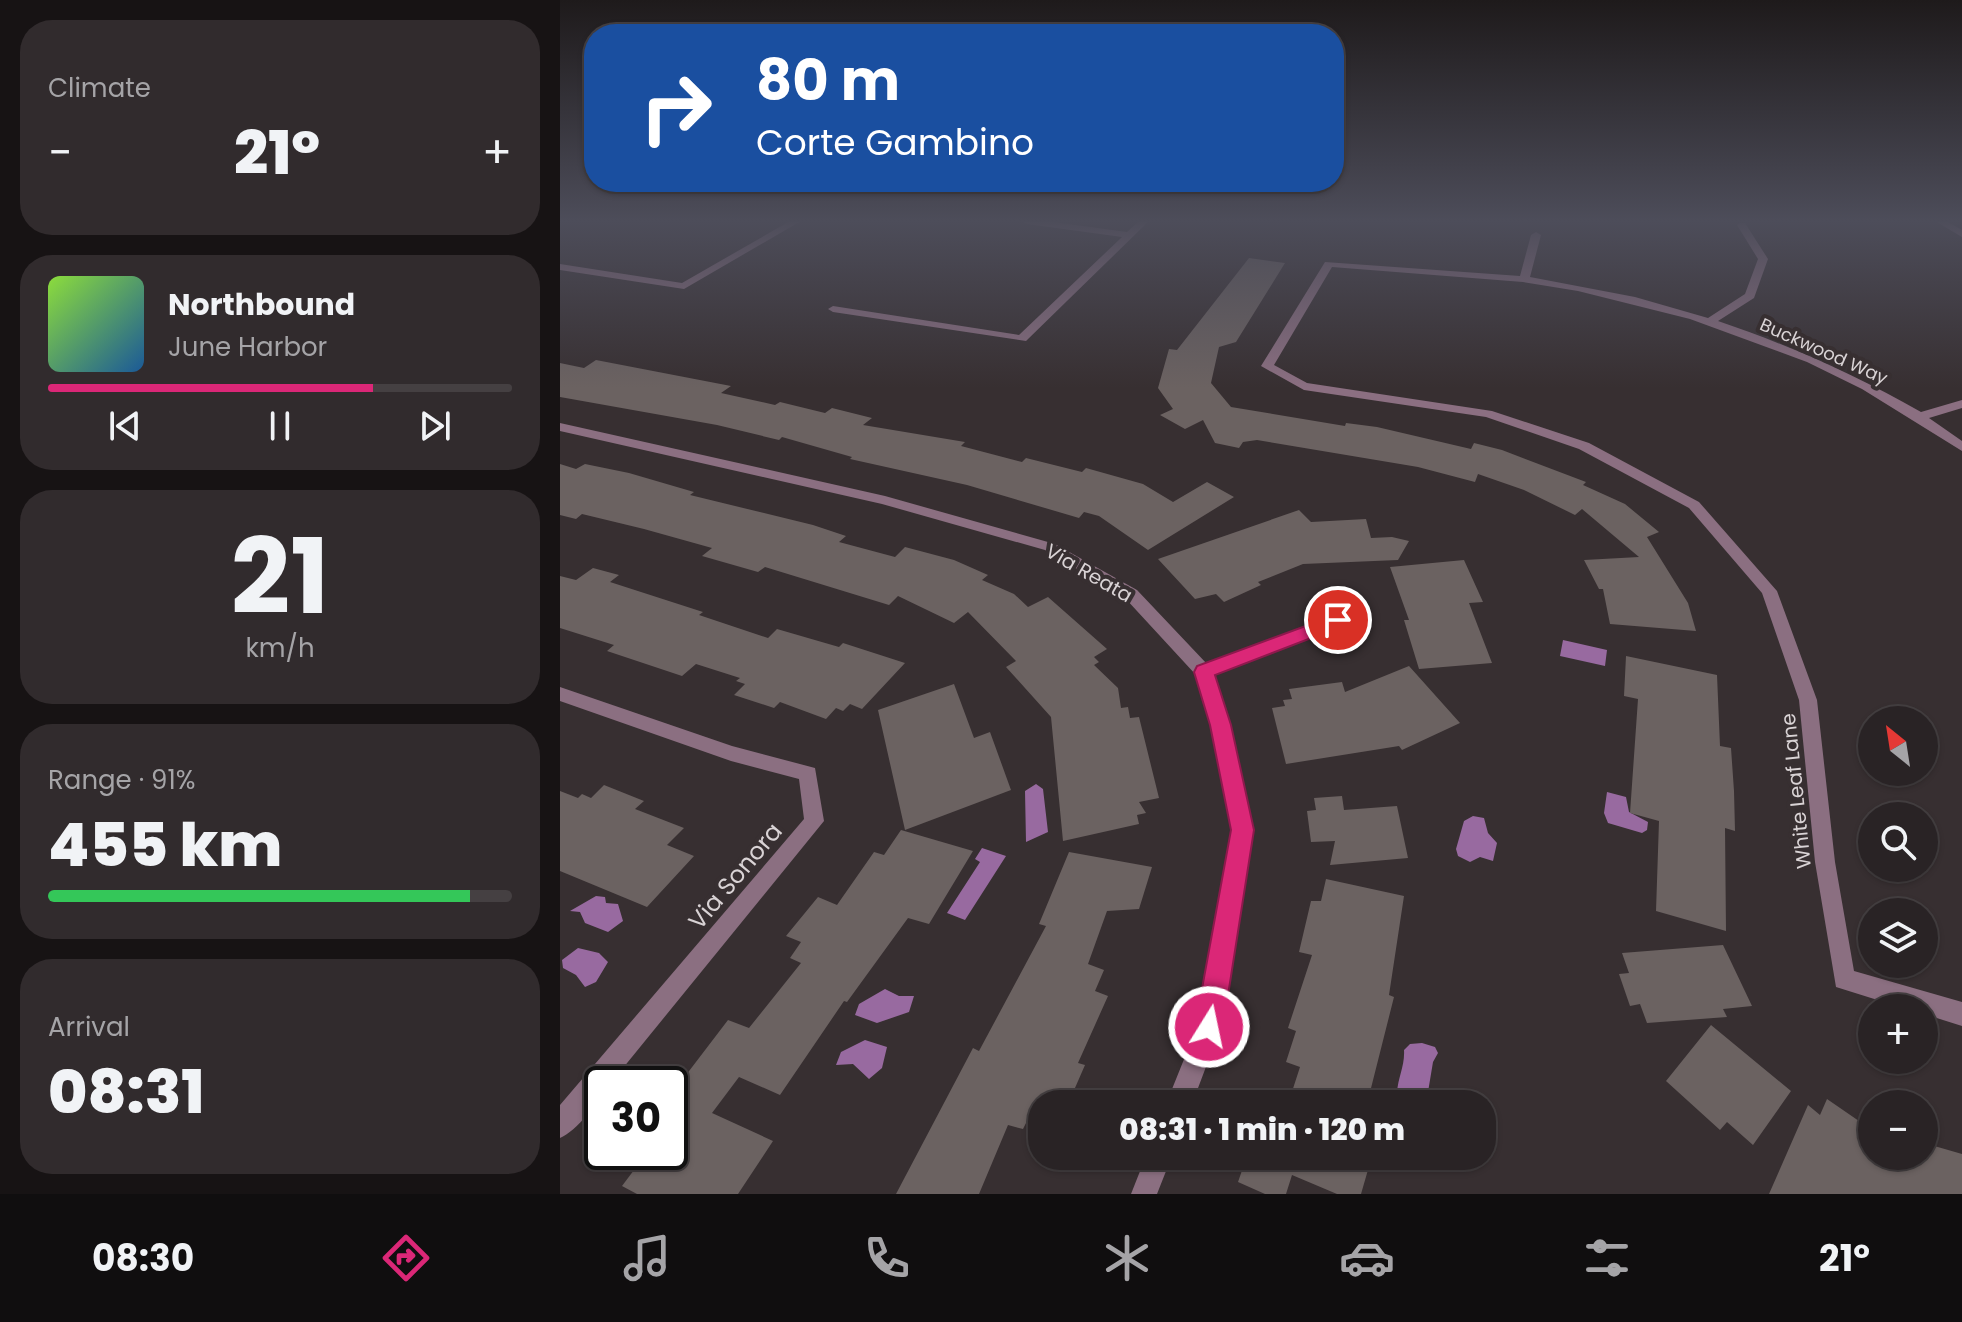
<!DOCTYPE html>
<meta charset="utf-8">
<style>
:root{--surface:#292325;--page:#312b2d;--text:#f1f3f6;--muted:#a5a4a7;--line:#454042;--accent:#db2777}
body{margin:0;font-family:Poppins,sans-serif;background:var(--page);color:var(--text);height:100vh;display:flex;flex-direction:column;font-size:30px;white-space:nowrap}
*{box-sizing:border-box;margin:0}
p{font-size:26px;color:var(--muted)}
.icon{flex:none;width:44px;height:44px;fill:none;stroke:currentColor;stroke-width:2;stroke-linecap:round;stroke-linejoin:round}
.map{position:relative;flex:1;overflow:hidden}
.details{display:flex;flex-direction:column;gap:20px;padding:20px;background:#171314;width:560px}
.details>*{flex:none}
.guide{position:absolute;left:24px;top:24px;width:760px;height:168px;border-radius:32px;box-shadow:0 2px 6px #0004,0 0 0 2px var(--line);background:#1a4fa0;color:#fff;overflow:hidden}
.needle{width:52px;rotate:330deg}
.tools{position:absolute;left:1298px;top:706px;display:grid;gap:16px}
.tools a{display:grid;place-items:center;width:80px;height:80px;border-radius:50%;background:var(--surface);box-shadow:0 2px 6px #0004,0 0 0 2px var(--line);font-size:40px}
.speed{position:absolute;left:24px;top:1066px;display:flex;gap:16px;font-size:40px;font-weight:700;text-align:center}
.speed>*{display:grid;place-content:center;width:104px;height:104px;border-radius:50%;background:var(--surface);box-shadow:0 2px 6px #0004,0 0 0 2px var(--line);line-height:1}
.speed .limit{border:4px solid #111;border-radius:12px;background:#fff;color:#111}
.pin{position:absolute;display:grid;place-items:center;width:68px;height:68px;color:#fff;margin:-34px;border:4px solid #fff;border-radius:50%;box-shadow:0 2px 8px #0007}
.me{position:absolute;width:88px;margin:-44px;rotate:10deg;stroke-linejoin:round;filter:drop-shadow(0 0 6px #0008)}
.turn{display:flex;align-items:center;gap:28px;height:168px;padding:0 40px;font-size:36px}
.turn .icon{width:104px;height:104px;stroke-width:2.5}
.turn b{display:block;font-size:56px;line-height:68px}
.big{font-size:60px;font-weight:800;line-height:1.1}
.details .card{flex:1;display:flex;flex-direction:column;justify-content:center;gap:12px;min-width:0;padding:0 28px;border-radius:32px;background:var(--page)}
.details .dial{align-items:center;gap:0}
.dial b{font-size:104px;line-height:1}
.song{display:flex;align-items:center;gap:24px}
.cover{width:96px;height:96px;border-radius:12px;background:linear-gradient(135deg,hsl(90 70% 55%),hsl(210 70% 35%))}
.played{height:8px;border-radius:4px;background:linear-gradient(90deg,var(--accent) 70%,var(--line) 70%)}
.keys{display:flex;justify-content:space-around;direction:ltr}
.heat{display:flex;justify-content:space-between;align-items:center;font-size:44px;direction:ltr}
.charge{height:12px;border-radius:6px;background:linear-gradient(90deg,#34c759 91%,var(--line) 0)}
.trip{position:absolute;left:468px;top:1090px;width:468px;height:80px;border-radius:32px;background:var(--surface);box-shadow:0 2px 6px #0004,0 0 0 2px var(--line);font-weight:800;line-height:80px;text-align:center}
.tab-bar{display:flex;height:128px;justify-content:space-around;align-items:center;background:#100e0f;color:var(--muted)}
.tab-bar .icon{width:56px;height:56px}
.tab-bar .on{color:var(--accent)}
.tab-bar b{font-size:36px;color:var(--text)}
main{display:flex;flex:1;min-height:0}
.map>svg:first-child{display:block}
</style>
<main>
<section class="details">
<div class="card"><p>Climate</p>
<div class="heat"><a>−</a><b class="big">21°</b><a>+</a></div>
</div>
<div class="card">
<div class="song"><i class="cover"></i><div><b>Northbound</b><p>June Harbor</p></div></div>
<div class="played"></div>
<div class="keys"><svg class="icon" aria-label="previous" viewBox="0 0 24 24"><path d="M18 5L8 12l10 7zM5 5v14"/></svg><svg class="icon" aria-label="pause" viewBox="0 0 24 24"><path d="M8 5v14M16 5v14"/></svg><svg class="icon" aria-label="next" viewBox="0 0 24 24"><path d="M6 5l10 7-10 7zM19 5v14"/></svg></div>
</div>
<div class="card dial"><b>21</b><p>km/h</p></div>
<div class="card"><p>Range · 91%</p><b class="big">455 km</b><div class="charge"></div></div>
<div class="card"><p>Arrival</p><b class="big">08:31</b></div>
</section>
<div class="map">
<svg width="1402" height="1194" viewBox="0 0 1402 1194">
<rect width="100%" height="100%" fill="#372f31"/>
<path fill="#986aa0" d="M 1003,640 L 1047,650 L 1045,666 L 1000,656 Z
M 476,784 L 483,789 L 488,832 L 466,842 L 465,791 Z
M 1047,792 L 1066,797 L 1069,812 L 1088,822 L 1087,830 L 1082,833 L 1048,823 L 1044,813 Z
M 913,816 L 924,818 L 928,833 L 937,843 L 933,861 L 920,857 L 910,862 L 898,856 L 896,849 L 904,821 Z
M 422,848 L 446,856 L 405,920 L 387,913 L 420,862 L 415,859 Z
M 36,896 L 45,897 L 46,903 L 58,904 L 63,921 L 48,932 L 25,923 L 20,912 L 10,911 Z
M 18,948 L 39,953 L 48,962 L 36,982 L 25,987 L 16,975 L 3,968 L 2,960 Z
M 325,989 L 339,996 L 354,996 L 349,1012 L 317,1023 L 295,1015 L 299,1004 Z
M 305,1040 L 327,1047 L 322,1068 L 309,1079 L 293,1064 L 276,1065 L 281,1052 Z
M 862,1043 L 875,1047 L 878,1053 L 873,1062 L 866,1104 L 853,1104 L 837,1093 C 838,1077 845,1066 844,1050 L 850,1044 Z"/>
<path fill="#6b6261" d="M 689,258 L 725,263 L 676,342 L 659,347 L 651,383 L 671,407 L 785,426 L 786,423 L 817,427 L 911,449 L 914,443 L 942,450 L 1026,482 L 1023,485 L 1065,504 L 1099,532 L 1087,537 L 1128,603 L 1136,631 L 1050,624 L 1043,589 L 1039,589 L 1024,560 L 1079,557 L 1022,509 L 1015,515 L 964,490 L 918,474 L 915,482 L 858,467 L 697,440 L 683,442 L 679,448 L 655,443 L 643,420 L 625,429 L 600,415 L 613,409 L 598,388 L 609,349 L 617,350 Z
M 36,360 L 171,386 L 161,393 L 215,405 L 220,402 L 265,413 L 272,408 L 312,418 L 303,425 L 405,442 L 401,446 L 462,462 L 466,458 L 522,472 L 526,468 L 583,484 L 613,502 L 647,482 L 674,497 L 588,550 L 539,516 L 524,512 L 519,518 L 407,485 L 290,459 L 292,457 L 222,437 L 219,440 L 157,425 L 0,397 L 0,363 L 24,368 Z
M 0,464 L 16,469 L 25,464 L 69,473 L 134,492 L 130,495 L 253,525 L 286,536 L 279,542 L 335,557 L 345,547 L 394,560 L 428,575 L 422,580 L 454,594 L 468,607 L 488,597 L 547,649 L 534,657 L 539,662 L 534,665 L 558,688 L 561,708 L 568,707 L 570,718 L 579,717 L 599,798 L 579,802 L 586,813 L 577,815 L 579,824 L 503,841 L 491,717 L 446,667 L 456,661 L 408,612 L 394,623 L 338,596 L 329,605 L 205,567 L 198,572 L 142,556 L 152,548 L 84,529 L 22,514 L 16,519 L 0,515 Z
M 739,510 L 751,522 L 806,519 L 811,538 L 832,537 L 849,541 L 838,560 L 743,564 L 698,582 L 701,585 L 664,602 L 656,594 L 635,599 L 598,559 Z
M 904,560 L 923,602 L 909,603 L 932,663 L 859,669 L 844,620 L 849,620 L 830,567 Z
M 33,568 L 59,575 L 50,582 L 143,612 L 139,615 L 208,638 L 217,629 L 279,647 L 283,643 L 345,663 L 302,709 L 290,704 L 283,711 L 276,708 L 266,719 L 220,702 L 214,708 L 174,695 L 185,684 L 176,681 L 180,678 L 136,664 L 122,676 L 47,651 L 54,645 L 0,628 L 0,576 L 16,580 Z
M 1066,656 L 1157,675 L 1160,746 L 1171,748 L 1174,791 L 1175,831 L 1165,828 L 1166,931 L 1096,911 L 1099,821 L 1070,813 L 1078,699 L 1064,696 Z
M 849,666 L 900,723 L 842,750 L 839,746 L 726,764 L 712,708 L 725,706 L 723,700 L 732,699 L 729,689 L 782,682 L 785,692 Z
M 394,684 L 414,738 L 430,732 L 451,790 L 345,830 L 318,710 Z
M 44,785 L 84,801 L 75,809 L 124,828 L 107,845 L 134,856 L 87,907 L 0,871 L 0,791 L 18,798 L 22,794 L 31,798 Z
M 782,796 L 784,810 L 837,806 L 848,858 L 770,865 L 775,841 L 751,842 L 747,811 L 756,810 L 754,798 Z
M 341,830 L 413,851 L 369,924 L 348,918 L 287,1002 L 284,1001 L 220,1095 L 179,1077 L 152,1113 L 213,1141 L 178,1194 L 77,1194 L 62,1186 L 74,1170 L 37,1152 L 110,1152 L 110,1096 L 168,1020 L 189,1028 L 241,963 L 230,958 L 241,942 L 226,936 L 258,897 L 277,905 L 314,852 L 324,855 Z
M 509,852 L 592,867 L 579,909 L 547,911 L 528,964 L 544,970 L 535,991 L 548,996 L 518,1063 L 525,1065 L 508,1104 L 482,1104 L 482,1124 L 468,1119 L 463,1129 L 448,1125 L 419,1194 L 336,1194 L 413,1048 L 419,1051 L 486,926 L 479,924 Z
M 766,879 L 844,896 L 829,995 L 834,997 L 807,1104 L 728,1104 L 740,1067 L 726,1062 L 736,1031 L 728,1028 L 752,955 L 739,952 L 751,901 L 761,901 Z
M 1163,945 L 1192,1006 L 1163,1009 L 1167,1017 L 1087,1023 L 1080,1004 L 1070,1006 L 1059,974 L 1069,973 L 1062,953 Z
M 1151,1025 L 1231,1091 L 1193,1145 L 1167,1122 L 1160,1130 L 1106,1081 Z
M 1267,1099 L 1312,1130 L 1312,1156 L 1364,1156 L 1364,1143 L 1402,1154 L 1402,1194 L 1209,1194 L 1248,1105 L 1260,1115 Z
M 687,1156 L 812,1156 L 801,1194 L 777,1194 L 732,1175 L 726,1194 L 705,1194 L 678,1182 Z"/>
<g fill="none" stroke-linecap="round" stroke-linejoin="round">
<path fill="#8b6f81" fill-rule="evenodd" d="M 230,221 L 241,221 L 124,289 L 0,270 L 0,264 L 122,283 Z
M 462,221 L 486,221 L 567,232 L 579,221 L 589,221 L 466,341 L 273,312 L 268,309 L 273,306 L 459,335 L 562,237 L 467,224 Z
M 1375,221 L 1386,221 L 1402,230 L 1402,237 Z
M 1179,223 L 1185,223 L 1208,259 L 1194,298 L 1158,321 C 1229,345 1296,375 1361,412 L 1402,400 L 1402,408 L 1369,418 L 1402,441 L 1402,451 L 1302,389 L 1247,362 L 1130,319 L 1018,291 L 963,282 L 772,267 L 714,365 L 747,383 L 932,411 L 1029,443 L 1139,502 L 1217,591 L 1257,700 L 1275,862 L 1294,971 L 1402,1002 L 1402,1026 L 1364,1014 L 1364,1008 L 1343,1008 L 1276,987 L 1255,862 L 1239,700 L 1202,593 L 1129,508 L 1019,449 L 926,417 L 744,390 L 701,366 L 765,262 L 960,276 L 971,235 L 976,232 L 981,235 L 970,277 L 1075,297 L 1148,318 L 1185,294 L 1198,259 L 1177,225 Z
M 0,423 L 325,496 L 495,544 L 577,590 L 647,664 L 772,616 L 784,616 L 786,620 L 784,624 L 654,675 L 670,725 L 692,830 L 661,1027 L 632,1104 L 606,1104 L 637,1027 L 672,830 L 652,725 L 636,675 L 565,598 L 485,550 L 322,504 L 0,431 Z
M 0,687 L 172,746 L 255,768 L 264,821 L 50,1084 L 42,1084 C 42,1102 16,1131 0,1138 L 0,1105 L 244,819 L 239,779 L 171,761 L 0,701 Z
M 586,1156 L 612,1156 L 597,1194 L 571,1194 Z"/>
</g>
<linearGradient id="sky" x2="0" y2="1"><stop stop-color="#1e1a1b"/><stop offset="0.57" stop-color="#4d4d5a"/><stop offset="1" stop-color="#4d4d5a" stop-opacity="0"/></linearGradient>
<rect width="1402" height="388" fill="url(#sky)"/>
<path fill="#db2777" stroke="#8e194d" stroke-width="2" d="M 778,614 L 785,616 L 785,625 L 655,675 L 671,725 L 694,830 L 663,1027 L 659,1037 L 649,1041 L 639,1037 L 635,1027 L 671,830 L 650,725 L 634,672 L 637,666 Z"/>
<g text-anchor="middle" dominant-baseline="central" stroke-width="8" stroke-linejoin="round" paint-order="stroke">
<g font-size="18" fill="#d9d3d5" stroke="#372f31">
<text transform="translate(1264 351) rotate(24)">Buckwood Way</text>
</g>
<g font-size="20" fill="#d9d3d5" stroke="#372f31">
<text transform="translate(529 573) rotate(30)">Via Reata</text>
<text transform="translate(1236 791) rotate(-96)">White Leaf Lane</text>
</g>
<g font-size="24" fill="#d9d3d5" stroke="#372f31">
<text transform="translate(175 876) rotate(-50)">Via Sonora</text>
</g>
</g>
</svg>
<div class="tools">
<a><svg class="needle" viewBox="-14 -14 28 28"><path d="M0-13l5 13h-10z" fill="#e53935"/><path d="M0 13l5-13h-10z" fill="#a5a4a7"/></svg></a>
<a><svg class="icon" aria-label="search" viewBox="0 0 24 24"><circle cx="10" cy="10" r="6"/><path d="M15 15l6 6"/></svg></a>
<a><svg class="icon" aria-label="layers" viewBox="0 0 24 24"><path d="M12 4l9 5-9 5-9-5zM3 14l9 5 9-5"/></svg></a>
<a>+</a>
<a>−</a>
</div>
<div class="speed"><div class="limit">30</div></div>
<div class="pin" style="left:778px;top:620px;background:#d93025"><svg class="icon" aria-label="arrive" viewBox="0 0 24 24"><path d="M6 21V4h12l-3 4 3 4H6"/></svg></div>
<svg class="me" style="left:649px;top:1027px" viewBox="-20 -20 40 40"><circle r="17" fill="#db2777" stroke="#fff" stroke-width="3"/><path d="M0-11L8 9 0 5-8 9z" fill="#fff"/></svg>
<div class="trip">08:31 · 1 min · 120 m</div>
<div class="guide">
<div class="turn"><svg class="icon" aria-label="right" viewBox="0 0 24 24"><path d="M7 20v-9h11M14 6l5 5-5 5"/></svg><div><b>80 m</b>Corte Gambino</div></div>
</div>
</div>
</main>
<nav class="tab-bar">
<b>08:30</b>
<svg class="icon on" aria-label="directions" viewBox="0 0 24 24"><path d="M12 3l9 9-9 9-9-9zM9 14v-3h6M13 9l2 2-2 2"/></svg>
<svg class="icon" aria-label="music" viewBox="0 0 24 24"><path d="M9 18V5l10-2v13"/><circle cx="6" cy="18" r="3"/><circle cx="16" cy="16" r="3"/></svg>
<svg class="icon" aria-label="phone" viewBox="0 0 24 24"><path d="M5 4h4l2 5-3 2q2 4 5 5l2-3 5 2v4C11 20 4 13 5 4z"/></svg>
<svg class="icon" aria-label="climate" viewBox="0 0 24 24"><path d="M12 3v18M4 7l16 10M4 17L20 7"/></svg>
<svg class="icon" aria-label="car" viewBox="0 0 24 24"><path d="M5 17H2v-5l4-1 3-4h7l3 4 3 1v5h-3M9 17h6M6 11h13"/><circle cx="7" cy="17" r="2"/><circle cx="17" cy="17" r="2"/></svg>
<svg class="icon" aria-label="filters" viewBox="0 0 24 24"><path d="M4 7h16M4 17h16"/><circle cx="9" cy="7" r="2"/><circle cx="15" cy="17" r="2"/></svg>
<b>21°</b>
</nav>
